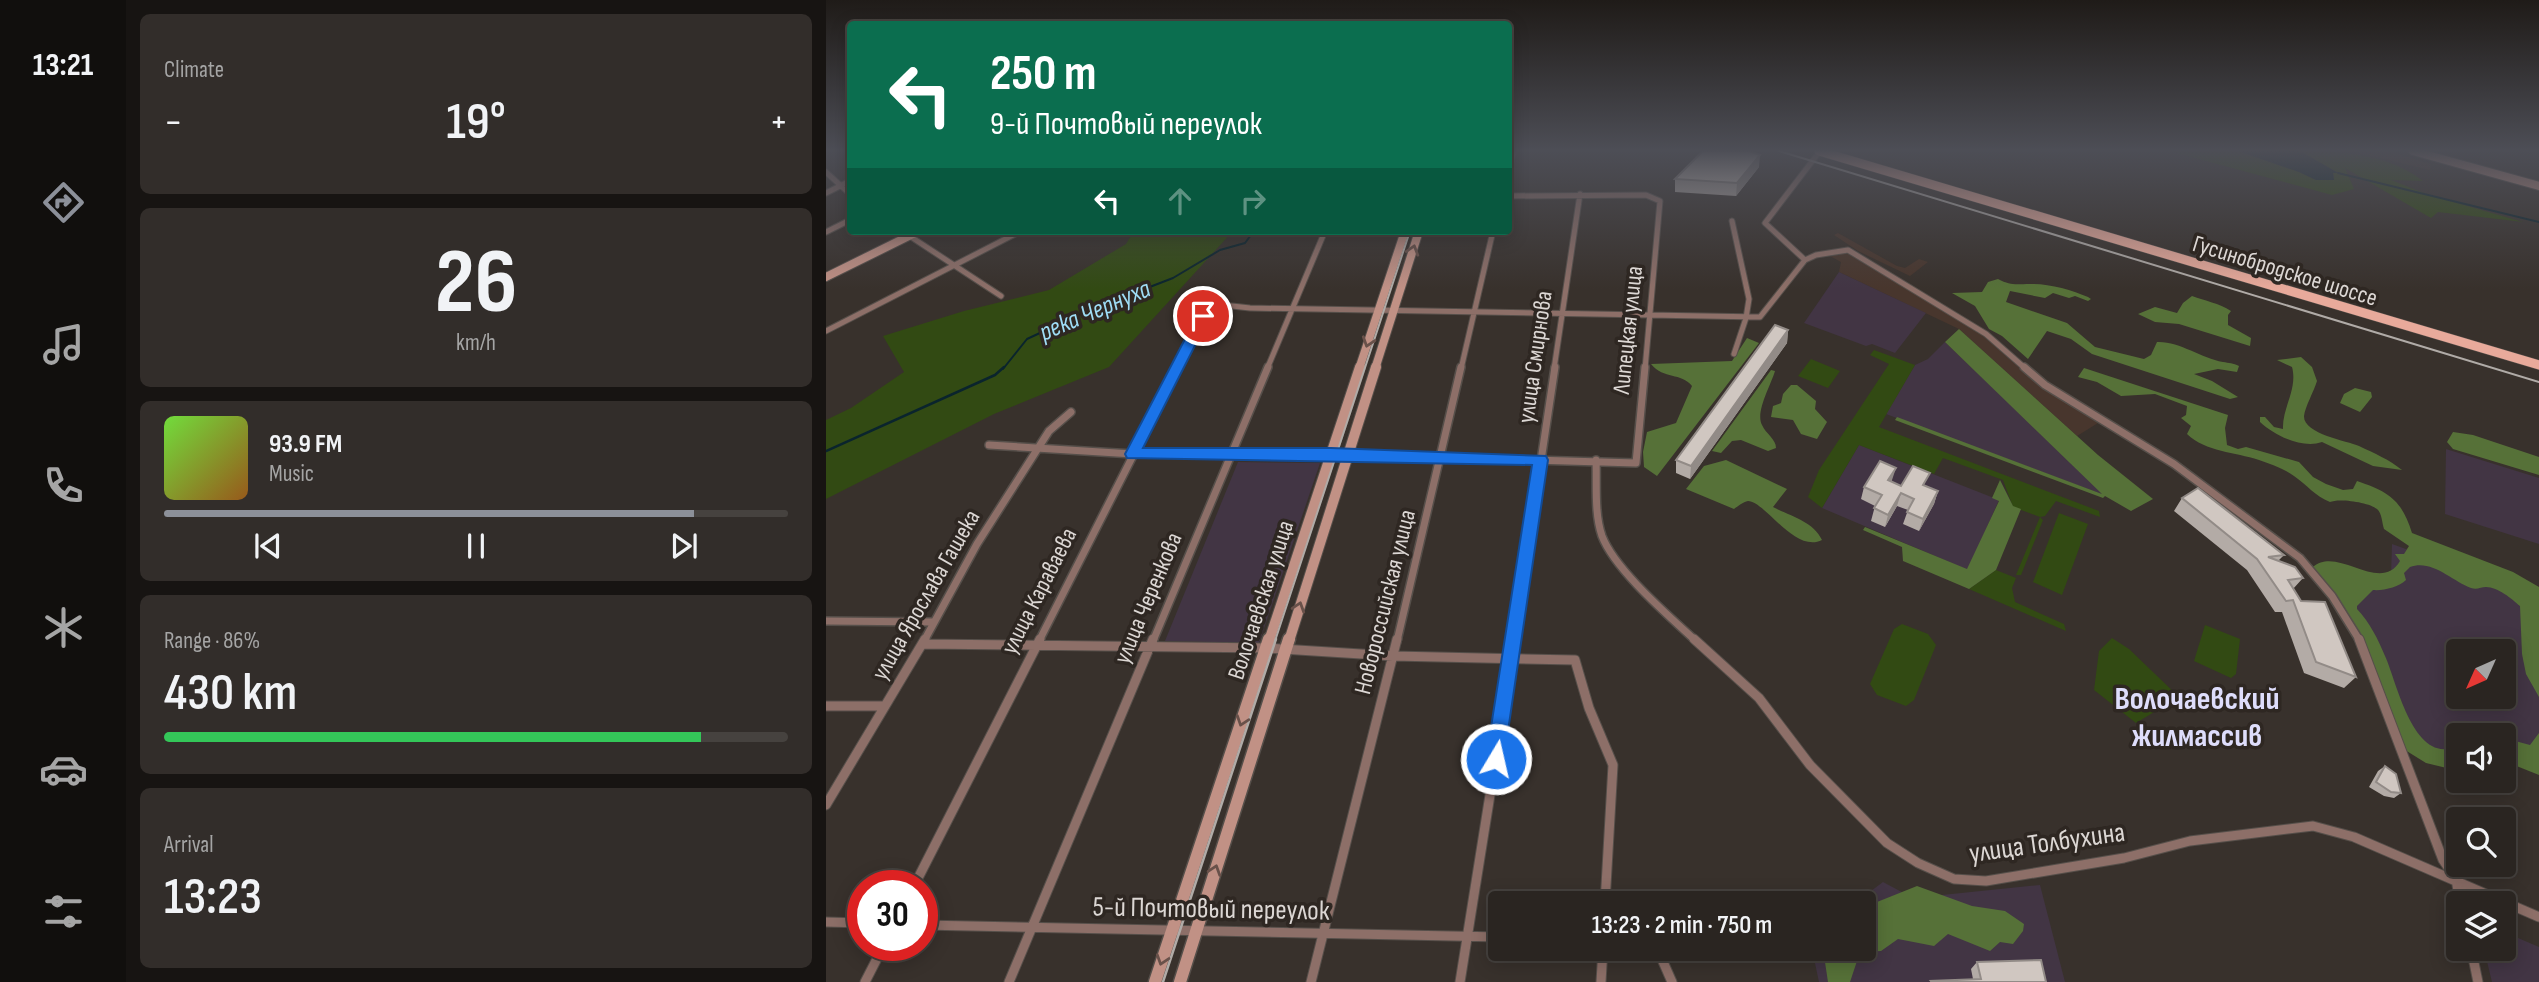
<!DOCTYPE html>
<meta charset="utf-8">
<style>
:root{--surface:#2a2521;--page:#322d2a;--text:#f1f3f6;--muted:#a5a5a5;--line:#46423f;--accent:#8c9099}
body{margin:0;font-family:"Sofia Sans Condensed",sans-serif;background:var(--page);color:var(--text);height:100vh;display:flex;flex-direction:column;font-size:26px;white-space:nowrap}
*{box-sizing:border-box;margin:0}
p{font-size:23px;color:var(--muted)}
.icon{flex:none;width:38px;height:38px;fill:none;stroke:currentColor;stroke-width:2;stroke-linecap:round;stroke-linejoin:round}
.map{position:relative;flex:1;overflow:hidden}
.sheet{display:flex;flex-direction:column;gap:14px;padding:14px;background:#171412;width:700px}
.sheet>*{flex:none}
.banner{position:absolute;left:21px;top:21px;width:665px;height:214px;border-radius:7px;box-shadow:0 4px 18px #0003,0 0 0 2px var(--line);background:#0b6e4f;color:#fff;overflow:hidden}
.needle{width:46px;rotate:225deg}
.buttons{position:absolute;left:1620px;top:639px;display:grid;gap:14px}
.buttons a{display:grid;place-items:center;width:70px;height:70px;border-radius:7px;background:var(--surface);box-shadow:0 4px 18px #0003,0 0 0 2px var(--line);font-size:35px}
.speed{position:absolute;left:21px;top:870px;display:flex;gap:14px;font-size:35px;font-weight:700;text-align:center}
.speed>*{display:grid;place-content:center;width:91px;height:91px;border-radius:50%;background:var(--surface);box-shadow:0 4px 18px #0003,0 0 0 2px var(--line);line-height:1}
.speed .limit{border:10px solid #d22;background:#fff;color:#111}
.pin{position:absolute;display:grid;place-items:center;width:60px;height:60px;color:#fff;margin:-30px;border:4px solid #fff;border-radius:50%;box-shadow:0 2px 7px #0007}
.me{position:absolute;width:77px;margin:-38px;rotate:9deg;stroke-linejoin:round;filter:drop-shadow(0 0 5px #0008)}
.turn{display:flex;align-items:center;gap:24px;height:147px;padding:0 28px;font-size:32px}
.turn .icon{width:91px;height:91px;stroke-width:2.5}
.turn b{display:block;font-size:49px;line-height:60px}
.lanes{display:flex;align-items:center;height:66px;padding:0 28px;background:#0003;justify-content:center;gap:35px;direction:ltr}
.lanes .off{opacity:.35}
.big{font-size:52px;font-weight:600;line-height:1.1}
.sheet .card{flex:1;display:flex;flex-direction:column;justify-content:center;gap:10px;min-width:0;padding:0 24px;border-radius:10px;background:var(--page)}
.sheet .dial{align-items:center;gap:0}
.dial b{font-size:91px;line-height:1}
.song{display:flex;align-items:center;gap:21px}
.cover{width:84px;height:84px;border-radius:10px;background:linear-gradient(135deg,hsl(100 70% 55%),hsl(30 70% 35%))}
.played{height:7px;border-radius:4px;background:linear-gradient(90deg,var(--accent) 85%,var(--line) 85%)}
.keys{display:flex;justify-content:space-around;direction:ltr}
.heat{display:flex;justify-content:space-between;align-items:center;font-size:38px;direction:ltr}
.charge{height:10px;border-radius:5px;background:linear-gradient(90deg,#34c759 86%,var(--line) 0)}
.trip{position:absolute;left:662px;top:891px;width:388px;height:70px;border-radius:7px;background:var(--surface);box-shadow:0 4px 18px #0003,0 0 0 2px var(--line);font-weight:600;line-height:70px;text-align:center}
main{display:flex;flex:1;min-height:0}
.tabs{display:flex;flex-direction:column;width:126px;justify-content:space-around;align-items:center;background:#110f0d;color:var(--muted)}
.tabs .icon{width:49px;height:49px}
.tabs .selected{color:var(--accent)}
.tabs b{font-size:32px;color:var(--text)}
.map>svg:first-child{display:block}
</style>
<main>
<nav class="tabs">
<b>13:21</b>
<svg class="icon selected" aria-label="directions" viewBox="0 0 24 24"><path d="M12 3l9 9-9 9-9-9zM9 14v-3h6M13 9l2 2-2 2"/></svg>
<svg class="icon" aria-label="music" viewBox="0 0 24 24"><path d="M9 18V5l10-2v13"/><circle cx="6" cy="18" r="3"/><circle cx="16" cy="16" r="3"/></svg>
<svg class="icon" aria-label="phone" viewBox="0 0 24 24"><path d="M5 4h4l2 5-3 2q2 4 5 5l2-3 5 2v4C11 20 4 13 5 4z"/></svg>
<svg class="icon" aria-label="climate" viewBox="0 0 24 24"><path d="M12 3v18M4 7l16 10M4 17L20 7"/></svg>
<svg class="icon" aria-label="car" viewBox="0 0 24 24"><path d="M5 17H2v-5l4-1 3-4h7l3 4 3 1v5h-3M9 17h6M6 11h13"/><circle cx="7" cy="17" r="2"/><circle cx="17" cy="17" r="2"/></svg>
<svg class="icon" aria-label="filters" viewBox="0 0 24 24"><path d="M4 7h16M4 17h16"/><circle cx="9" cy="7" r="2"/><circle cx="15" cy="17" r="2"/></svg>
</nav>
<section class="sheet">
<div class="card"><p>Climate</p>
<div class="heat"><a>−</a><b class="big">19°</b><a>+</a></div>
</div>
<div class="card dial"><b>26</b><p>km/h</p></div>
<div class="card">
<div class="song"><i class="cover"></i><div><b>93.9 FM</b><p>Music</p></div></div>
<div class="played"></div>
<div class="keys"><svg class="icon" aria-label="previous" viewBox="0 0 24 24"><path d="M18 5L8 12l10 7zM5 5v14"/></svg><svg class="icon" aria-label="pause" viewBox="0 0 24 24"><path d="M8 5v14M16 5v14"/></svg><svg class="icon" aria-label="next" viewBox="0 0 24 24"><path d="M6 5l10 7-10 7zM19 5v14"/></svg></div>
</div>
<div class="card"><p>Range · 86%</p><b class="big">430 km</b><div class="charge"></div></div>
<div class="card"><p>Arrival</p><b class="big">13:23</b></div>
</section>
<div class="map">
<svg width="1713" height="982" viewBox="0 0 1713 982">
<rect width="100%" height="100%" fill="#38312c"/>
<path fill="#48362d" d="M 1525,151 L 1563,151 L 1605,164 L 1604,170 Z
M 1012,233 L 1071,266 L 1079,268 L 1093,259 L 1102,262 L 1084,276 L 1032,251 L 1008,235 Z
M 1020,252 L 1148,328 L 1213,385 L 1272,423 L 1251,436 L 1133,329 L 1013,272 L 1015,262 L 1002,255 Z"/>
<path fill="#423544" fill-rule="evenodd" d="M 1013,272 L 1100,313 L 1069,353 L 1046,344 L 1040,346 L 978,323 Z
M 1119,342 L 1158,379 L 1278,495 L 1060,414 L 1089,365 L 1102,359 Z
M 1033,445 L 1173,500 L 1142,570 L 996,508 Z
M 1620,449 L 1713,478 L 1713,544 L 1619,514 Z
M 412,462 L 494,463 L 433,643 L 339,641 Z
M 1566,544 L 1713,597 L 1713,770 L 1678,757 L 1678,735 L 1633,735 L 1633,766 L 1580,747 L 1506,565 L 1555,585 L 1565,576 ZM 1633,651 L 1678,651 L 1678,696 L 1633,696 Z
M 1057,882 L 1087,898 L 1214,885 L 1239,982 L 993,982 L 986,949 L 1038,948 L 1038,903 L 1029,903 Z
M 1678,932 L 1713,947 L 1713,982 L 1666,982 L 1658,949 L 1678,948 Z"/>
<path fill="#324a13" d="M 1343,151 L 1412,151 L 1473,172 L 1490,180 L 1508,178 L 1507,173 L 1511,172 L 1474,151 C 1516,151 1563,154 1597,181 L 1565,180 L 1603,195 L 1697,222 L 1612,212 L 1605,218 L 1519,168 L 1528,189 L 1506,195 Z
M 308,231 L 407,231 L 283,367 L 168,414 L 0,499 L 0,420 L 25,408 L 78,372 L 57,336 L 138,311 L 223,290 L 300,244 Z
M 1048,350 L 1089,365 L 1053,427 L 1273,511 L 1274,517 L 1230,501 L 1219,516 L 1214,517 L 1217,520 L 1195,575 L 1190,575 L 1214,517 L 1187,507 L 1177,480 L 1117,458 L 1108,474 L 1033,445 L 996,508 L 982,497 L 993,470 L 1063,364 L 1044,355 Z
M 985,359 L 1014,371 L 1002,388 L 972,376 Z
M 1233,513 L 1262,524 L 1236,595 L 1207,582 Z
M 1170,570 L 1190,578 L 1186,588 L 1189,602 L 1238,624 L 1240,631 L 1143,589 Z
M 1076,624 L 1102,634 L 1110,645 L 1088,700 L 1080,706 L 1051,695 L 1044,684 L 1068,629 Z
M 1379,625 L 1414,639 L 1410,674 L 1405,678 L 1368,661 Z
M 1286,638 L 1303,649 L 1353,697 L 1310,723 L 1268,690 L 1273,651 Z"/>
<path fill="#567138" d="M 1172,279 C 1185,286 1190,284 1204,284 C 1222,283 1246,290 1262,297 L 1265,299 L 1262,301 L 1249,296 L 1243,298 L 1227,293 L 1219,298 L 1184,291 L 1180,302 L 1241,323 L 1269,347 L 1318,359 L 1325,355 L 1331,342 C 1353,341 1375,358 1397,362 C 1403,363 1407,363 1413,366 L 1411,372 L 1392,369 L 1368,374 L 1386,381 L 1412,397 L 1404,399 L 1266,354 L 1245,339 L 1221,331 L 1202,359 L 1176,336 L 1163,329 L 1149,306 L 1126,293 L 1156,292 L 1162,282 Z
M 1366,296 C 1379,301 1393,303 1405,311 L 1402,315 L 1402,325 L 1425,338 L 1424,346 L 1353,324 L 1329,322 L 1312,314 L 1329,307 L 1351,313 L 1357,303 Z
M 1133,329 L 1272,455 L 1327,499 L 1305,511 L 1279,496 L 1277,498 L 1069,420 L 1071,417 L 1276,494 L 1119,342 Z
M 921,338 L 933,343 L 831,476 L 818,467 L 817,452 L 821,432 L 850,423 L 866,386 C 855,372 838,380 825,364 L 906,361 Z
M 1475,357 L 1486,367 L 1491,381 C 1488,391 1479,407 1478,416 C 1477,434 1521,441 1533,446 C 1548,453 1564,460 1576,470 L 1547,466 L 1496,442 C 1477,449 1449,436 1434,422 L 1434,417 L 1439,417 L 1448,427 L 1457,429 C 1456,408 1472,389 1466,367 L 1451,360 Z
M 1258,368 L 1402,415 L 1399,428 L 1401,445 L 1412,449 L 1420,447 L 1473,462 L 1487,477 L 1500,484 L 1517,490 L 1527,489 L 1531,481 C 1564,492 1576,501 1586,533 L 1687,572 L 1713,587 L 1713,697 L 1700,674 L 1696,654 L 1694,606 C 1686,599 1672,587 1660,587 C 1655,587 1651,590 1645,588 C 1626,581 1606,559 1584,567 L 1578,573 L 1580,580 C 1573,587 1557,591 1547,590 L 1531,606 L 1531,609 C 1544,623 1552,639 1559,656 C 1571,682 1588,769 1633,745 L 1633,771 L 1600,763 L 1579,750 L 1542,650 L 1487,567 C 1512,545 1554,595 1574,561 L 1569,554 L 1578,554 L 1583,546 L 1558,529 C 1556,523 1556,513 1551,509 C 1543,502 1512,498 1504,502 C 1489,496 1481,485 1468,476 C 1459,469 1444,464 1433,460 C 1409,452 1380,452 1361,434 L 1365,426 L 1355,418 L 1360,415 L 1361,406 L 1329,394 L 1295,396 L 1271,382 L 1252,377 Z
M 945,370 L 949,371 C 945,385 929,412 936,425 C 940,434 950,439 950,448 L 942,451 L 915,440 L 906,441 L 895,453 L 886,451 Z
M 965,385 L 971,385 L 990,401 L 989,409 L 1001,422 L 991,439 L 975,434 L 967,420 L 945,417 L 947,406 L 955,403 L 957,394 Z
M 1529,388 L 1545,392 L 1546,397 L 1534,412 L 1514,403 L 1518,394 Z
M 1627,432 L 1647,435 L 1713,457 L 1713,475 L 1627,449 L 1621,442 Z
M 900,460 L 961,489 L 947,507 C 964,516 987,521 996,540 C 969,554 939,501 922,501 C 917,502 912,506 908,509 L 860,489 L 878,466 Z
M 1174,480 L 1187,506 L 1195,509 L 1170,570 L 1143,589 L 1077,561 L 1076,547 L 1037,530 L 1039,527 L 1141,569 L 1173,501 L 1166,498 Z
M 1713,733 L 1713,775 L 1678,761 L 1678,738 L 1704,745 Z
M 1091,886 L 1146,906 L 1179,911 L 1198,924 L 1197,931 L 1187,944 L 1174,942 L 1164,951 L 1122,934 L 1108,946 L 1072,939 L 1055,951 L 1034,952 L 1024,982 L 1002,982 L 997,949 L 1038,948 L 1038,912 L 1046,904 Z"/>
<path fill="#0a242d" d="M 1412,151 L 1474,151 L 1512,173 L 1507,173 L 1508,180 L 1490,180 L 1473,172 Z"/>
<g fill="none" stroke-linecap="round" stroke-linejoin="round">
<path stroke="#0a242d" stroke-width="2" d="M 1512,173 L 1713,222
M 177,369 L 201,339 L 259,312 L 347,278 L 394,250 L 419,243 L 428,231"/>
<path stroke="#0a242d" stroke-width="2.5" d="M 0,451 L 169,375 L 178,367"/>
<g stroke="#564f4a" stroke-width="7">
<path id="street-far2" d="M 994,151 L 939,223 L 979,260 L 990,255 L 1022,250 L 1160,334 L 1200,369
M 682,171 L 688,151
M 0,172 L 24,194
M 0,193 L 24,181
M 682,196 L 820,195 L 834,201 L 819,369
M 906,221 L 923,299 L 920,318 L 908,354
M 76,231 L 175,296
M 0,232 L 24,220
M 397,305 L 424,308 L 934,317 L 979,260
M 0,331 L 195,231
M 351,369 L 378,316
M 441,369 L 499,231
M 635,369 L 667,231
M 728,369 L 754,194"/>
</g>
<g stroke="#564f4a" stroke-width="10">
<path id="street-far1" d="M 1198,367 L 1219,385 L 1348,464 L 1474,558 L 1506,596 L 1534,641
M 163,445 L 307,454 L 505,454 L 810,463 L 819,367
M 770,460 C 771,484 768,513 776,536 C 789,570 843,616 870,641
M 0,621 L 108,622
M 98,641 L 151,544 L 223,431 L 245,412
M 213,641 L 352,367
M 327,641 L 442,367
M 571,641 L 635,367
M 688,641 L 729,367"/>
</g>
<g stroke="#564f4a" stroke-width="11">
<path id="street" d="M 868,639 L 933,698 L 984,765 L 1061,843 L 1092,863 L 1128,879 L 1160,881 L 1298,858 L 1364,841 L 1487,826 L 1528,837 L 1713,917
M 1533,639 L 1617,860 L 1630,879 L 1634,903
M 96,644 L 441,648 L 567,656 L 749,660 L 763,708 L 787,765 L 779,903
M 0,706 L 57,706
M 0,805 L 99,639
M 88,886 L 214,639
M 0,922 L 37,923
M 96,925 L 674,937
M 831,948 L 846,982
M 1645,948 L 1652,982
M 39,982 L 58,945
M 183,982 L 327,639
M 485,982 L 571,639
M 634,982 L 689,639
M 775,982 L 777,948"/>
</g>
<g stroke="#564f4a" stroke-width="10">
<path id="secondary-far2" d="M 1587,151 L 1713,186
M 0,277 L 93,231
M 533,369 L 579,231
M 549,369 L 593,231"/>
</g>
<g stroke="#564f4a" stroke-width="12">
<path id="secondary-far1" d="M 443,641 L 534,367
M 463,641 L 550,367"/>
</g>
<g stroke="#564f4a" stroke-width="15">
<path id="secondary" d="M 329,982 L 443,639
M 354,982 L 463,639"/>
</g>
<g stroke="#564f4a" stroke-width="10">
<path id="primary" d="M 993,151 L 1713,365"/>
</g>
<use href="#street-far2" stroke="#8d6f68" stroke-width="5"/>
<use href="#street-far1" stroke="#8d6f68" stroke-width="7"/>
<use href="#street" stroke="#8d6f68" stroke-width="9"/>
<use href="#secondary-far2" stroke="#c19185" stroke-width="8"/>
<use href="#secondary-far1" stroke="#c19185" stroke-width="10"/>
<use href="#secondary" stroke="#c19185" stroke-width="12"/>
<use href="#primary" stroke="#e8aa9b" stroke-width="9"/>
<path stroke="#b0aba7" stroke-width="2" d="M 953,151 L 1713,382
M 449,641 L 584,231"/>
<path stroke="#b0aba7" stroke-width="2.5" d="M 337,982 L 450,639"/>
</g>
<path fill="#b3aba6" d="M 933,167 L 910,196 L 849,192 L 849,179 Z
M 962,330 L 961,343 L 864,479 L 850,473 L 850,460 Z
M 1066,480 L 1065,482 L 1075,486 L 1100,486 L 1112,491 L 1108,504 L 1093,531 L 1077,524 L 1082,510 L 1071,506 L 1059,527 L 1045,521 L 1049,506 L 1035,499 L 1038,487 Z
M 1356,498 L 1458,555 L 1452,561 L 1477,578 L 1467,589 L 1530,677 L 1518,688 L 1478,673 L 1456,612 L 1449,612 L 1421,570 L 1348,511 Z
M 1559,766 L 1575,793 L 1568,798 L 1558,796 L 1543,787 L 1552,771 Z
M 1151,962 L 1220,982 L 1104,982 L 1105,981 L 1147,979 L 1145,969 Z"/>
<path fill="#928b87" d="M 934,155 L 933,167 L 910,196 L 911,183 Z
M 962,330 L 961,343 L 864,479 L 865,466 Z
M 1070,468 L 1066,480 L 1059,493 L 1062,480 Z
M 1112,491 L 1108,504 L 1093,531 L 1097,519 Z
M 1075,493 L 1071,506 L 1059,527 L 1062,515 Z"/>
<path fill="#d0c7c1" stroke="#928b87" stroke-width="2" d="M 877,151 L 923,151 L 934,155 L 911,183 L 849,179 Z
M 949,325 L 962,330 L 865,466 L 850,460 Z
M 1054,461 L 1070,468 L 1062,480 L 1075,486 L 1087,466 L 1104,473 L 1097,485 L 1112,491 L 1097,519 L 1081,512 L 1088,499 L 1075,493 L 1062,515 L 1048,508 L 1056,495 L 1038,487 Z
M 1372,488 L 1458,555 L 1442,557 L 1469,567 L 1477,578 L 1462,580 L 1475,601 L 1499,602 L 1530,677 L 1490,662 L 1467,600 L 1460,601 L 1431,559 L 1356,498 Z
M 1559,766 L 1570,774 L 1575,793 L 1565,792 L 1550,782 Z
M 1215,960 L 1220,982 L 1106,982 L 1105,981 L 1155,979 L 1151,962 Z"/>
<defs><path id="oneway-chevron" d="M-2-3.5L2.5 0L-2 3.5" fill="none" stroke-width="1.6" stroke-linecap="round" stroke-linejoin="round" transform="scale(1.75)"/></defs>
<g stroke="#69514a">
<use href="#oneway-chevron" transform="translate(587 250) rotate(-73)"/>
<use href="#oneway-chevron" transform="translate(542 342) rotate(108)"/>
<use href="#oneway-chevron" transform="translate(473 607) rotate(-72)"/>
<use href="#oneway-chevron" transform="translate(416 721) rotate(109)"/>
<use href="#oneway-chevron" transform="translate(389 870) rotate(-72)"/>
<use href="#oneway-chevron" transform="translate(336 960) rotate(108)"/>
</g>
<linearGradient id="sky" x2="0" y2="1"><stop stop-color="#1f1b18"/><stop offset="0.52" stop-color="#4d4e56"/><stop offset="1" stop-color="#4d4e56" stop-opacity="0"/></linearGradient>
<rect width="1713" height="289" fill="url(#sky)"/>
<path fill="#1a73e8" stroke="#114b97" stroke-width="2" d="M 377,312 L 384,316 L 317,448 L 505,448 L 720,456 L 722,460 L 677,765 L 670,768 L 663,765 L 660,759 L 706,465 L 301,458 L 299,454 L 371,316 Z"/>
<g text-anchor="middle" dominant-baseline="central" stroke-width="7" stroke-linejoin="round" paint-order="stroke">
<g font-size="24" fill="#dcd7d4" stroke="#2e2722">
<text transform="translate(1459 271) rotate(17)">Гусинобродское шоссе</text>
<text transform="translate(802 330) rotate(-84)">Липецкая улица</text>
<text transform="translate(709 357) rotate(-82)">улица Смирнова</text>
<text transform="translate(213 591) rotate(-63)">улица Караваева</text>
<text transform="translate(100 595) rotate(-60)">улица Ярослава Гашека</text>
<text transform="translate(322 598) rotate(-67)">улица Черенкова</text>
<text transform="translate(435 600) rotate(-72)">Волочаевская улица</text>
<text transform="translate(559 602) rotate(-76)">Новороссийская улица</text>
</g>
<g font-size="26" font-style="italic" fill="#9fddf6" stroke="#2e2722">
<text transform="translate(269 311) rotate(-23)">река Чернуха</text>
</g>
<g font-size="28" fill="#dcd7d4" stroke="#2e2722">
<text transform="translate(1221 843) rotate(-8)">улица Толбухина</text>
<text transform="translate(385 909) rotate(1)">5-й Почтовый переулок</text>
</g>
<g font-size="32" font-weight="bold" fill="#deddfb" stroke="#2e2722">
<text x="1371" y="699">Волочаевский<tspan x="1371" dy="37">жилмассив</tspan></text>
</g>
</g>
</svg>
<div class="buttons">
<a><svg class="needle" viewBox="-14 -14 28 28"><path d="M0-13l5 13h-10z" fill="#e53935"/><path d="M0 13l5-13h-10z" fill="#a5a5a5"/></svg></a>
<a><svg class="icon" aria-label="sound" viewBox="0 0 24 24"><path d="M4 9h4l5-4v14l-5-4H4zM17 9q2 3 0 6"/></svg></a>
<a><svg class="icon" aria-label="search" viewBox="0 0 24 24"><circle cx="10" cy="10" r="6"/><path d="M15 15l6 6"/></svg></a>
<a><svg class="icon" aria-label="layers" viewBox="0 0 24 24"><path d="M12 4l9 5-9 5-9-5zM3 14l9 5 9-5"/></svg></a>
</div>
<div class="speed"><div class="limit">30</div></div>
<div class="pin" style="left:377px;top:316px;background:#d93025"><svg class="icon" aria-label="arrive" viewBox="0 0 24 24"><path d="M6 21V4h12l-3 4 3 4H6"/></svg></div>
<svg class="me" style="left:670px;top:759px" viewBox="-20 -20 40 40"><circle r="17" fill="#1a73e8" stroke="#fff" stroke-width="3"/><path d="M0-11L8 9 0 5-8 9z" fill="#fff"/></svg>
<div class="trip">13:23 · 2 min · 750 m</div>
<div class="banner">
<div class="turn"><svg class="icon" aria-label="left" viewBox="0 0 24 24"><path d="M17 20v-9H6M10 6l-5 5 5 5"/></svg><div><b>250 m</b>9-й Почтовый переулок</div></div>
<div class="lanes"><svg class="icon" aria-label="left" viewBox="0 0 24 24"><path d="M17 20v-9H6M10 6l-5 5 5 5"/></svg><svg class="icon off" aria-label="ahead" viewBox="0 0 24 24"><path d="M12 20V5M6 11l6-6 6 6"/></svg><svg class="icon off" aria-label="right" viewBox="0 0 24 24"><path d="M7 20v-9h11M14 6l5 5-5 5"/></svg></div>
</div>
</div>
</main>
